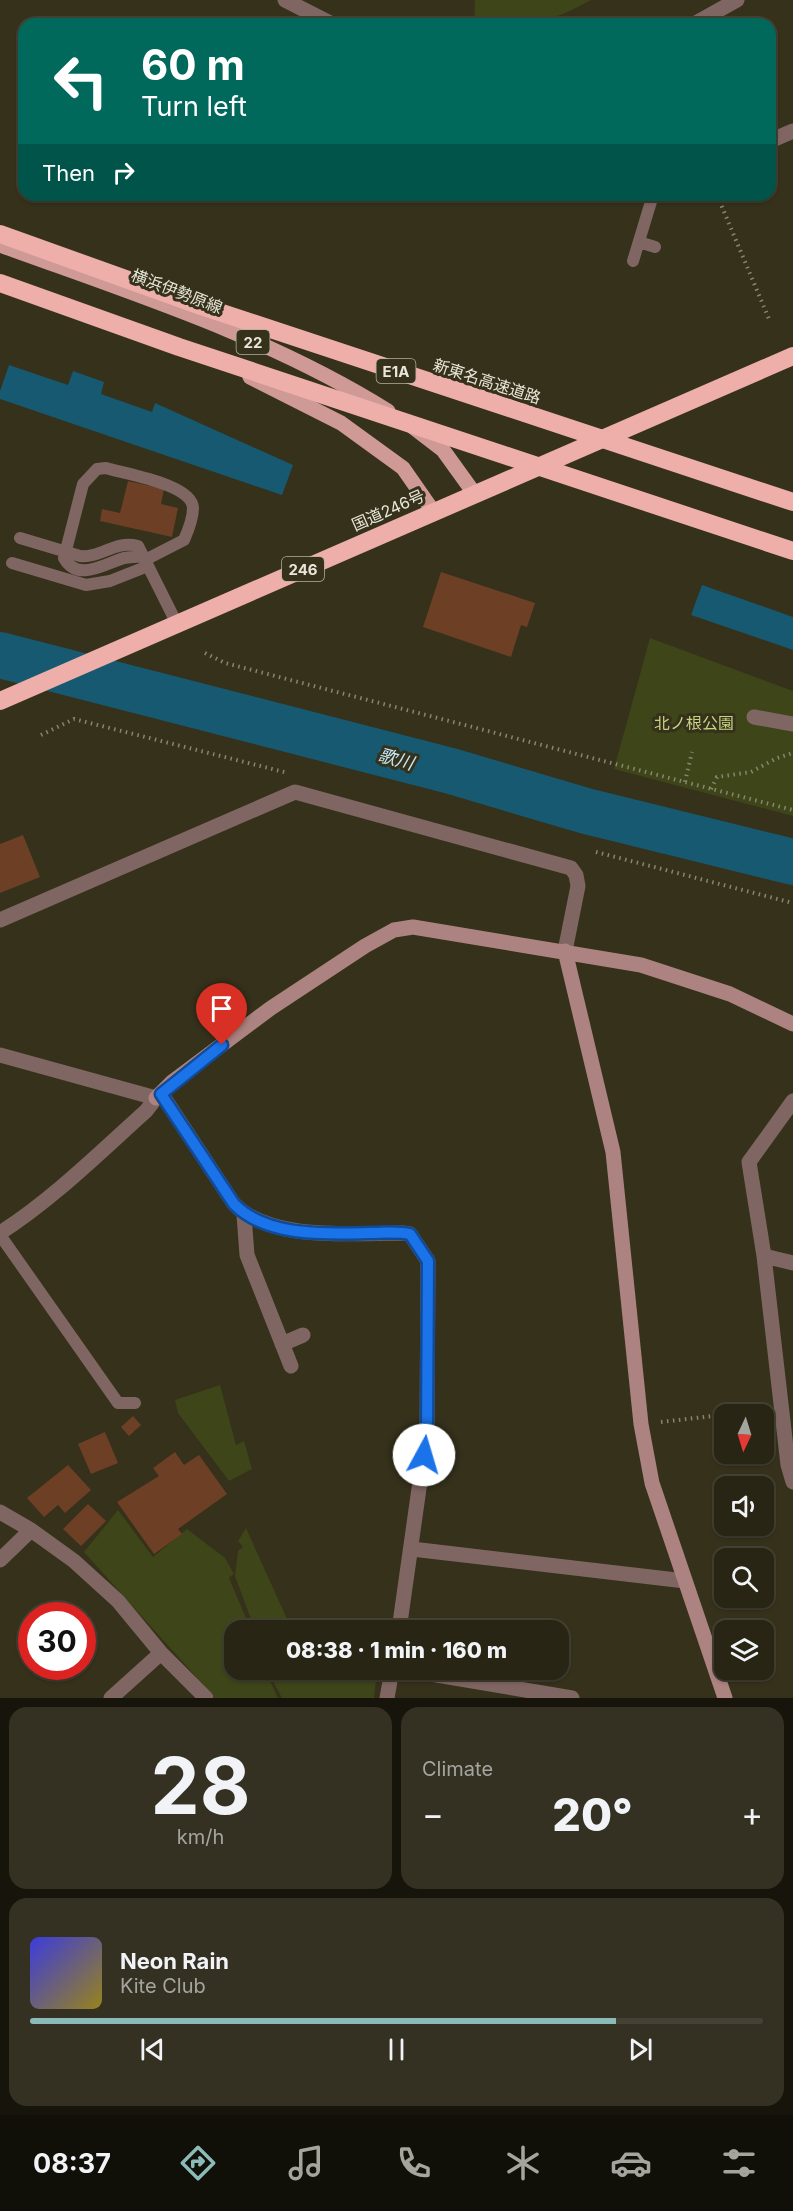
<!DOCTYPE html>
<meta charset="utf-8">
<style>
:root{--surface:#282514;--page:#343122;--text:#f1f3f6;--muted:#a5a5a0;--line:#444234;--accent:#8bbbb9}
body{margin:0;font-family:Inter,"Noto Sans JP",sans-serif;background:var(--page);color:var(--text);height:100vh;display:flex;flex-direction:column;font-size:22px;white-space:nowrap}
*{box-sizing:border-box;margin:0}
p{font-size:20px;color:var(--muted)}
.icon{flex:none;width:33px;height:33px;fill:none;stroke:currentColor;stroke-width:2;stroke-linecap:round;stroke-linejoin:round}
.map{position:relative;height:1698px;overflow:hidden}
.side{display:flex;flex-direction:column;gap:9px;padding:9px;background:#16140b;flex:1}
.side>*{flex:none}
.banner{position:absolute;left:18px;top:18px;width:758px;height:183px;border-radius:18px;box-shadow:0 2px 4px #0004,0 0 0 2px var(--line);background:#00695c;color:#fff;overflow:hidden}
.needle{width:39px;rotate:184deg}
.tools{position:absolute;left:714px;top:1404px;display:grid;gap:12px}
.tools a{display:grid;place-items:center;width:60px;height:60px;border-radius:12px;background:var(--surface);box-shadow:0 2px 4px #0004,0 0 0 2px var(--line);font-size:30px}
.speed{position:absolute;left:18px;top:1602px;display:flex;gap:12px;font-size:30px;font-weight:700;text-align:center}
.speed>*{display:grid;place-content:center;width:78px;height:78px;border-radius:50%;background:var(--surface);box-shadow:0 2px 4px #0004,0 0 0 2px var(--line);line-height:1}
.speed .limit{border:9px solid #d22;background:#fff;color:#111}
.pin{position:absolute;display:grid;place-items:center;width:51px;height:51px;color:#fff;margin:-62px -26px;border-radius:50% 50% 50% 0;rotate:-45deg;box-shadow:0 0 6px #0007}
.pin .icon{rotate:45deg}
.me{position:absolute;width:66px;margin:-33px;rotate:6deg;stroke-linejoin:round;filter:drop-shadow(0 0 4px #0008)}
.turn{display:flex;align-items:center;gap:21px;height:126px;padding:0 24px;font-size:27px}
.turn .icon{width:78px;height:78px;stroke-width:2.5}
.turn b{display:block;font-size:42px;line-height:51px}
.then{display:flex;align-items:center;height:57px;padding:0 24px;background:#0003;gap:12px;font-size:22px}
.big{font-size:45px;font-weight:800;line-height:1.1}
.side .tile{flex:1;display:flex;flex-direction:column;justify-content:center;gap:9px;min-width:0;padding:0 21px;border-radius:18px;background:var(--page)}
.side .dial{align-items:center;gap:0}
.dial b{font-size:78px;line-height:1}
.song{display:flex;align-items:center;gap:18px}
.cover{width:72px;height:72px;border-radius:9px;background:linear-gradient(135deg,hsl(240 70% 55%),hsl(50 70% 35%))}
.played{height:6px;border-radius:3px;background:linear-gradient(90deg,var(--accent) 80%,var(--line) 80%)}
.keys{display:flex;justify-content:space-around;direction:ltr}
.heat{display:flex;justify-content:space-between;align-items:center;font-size:33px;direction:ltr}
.side .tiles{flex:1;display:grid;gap:9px;grid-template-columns:1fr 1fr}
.tile:last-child{grid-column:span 2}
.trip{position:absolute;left:224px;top:1620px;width:345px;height:60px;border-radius:18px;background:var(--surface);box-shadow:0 2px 4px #0004,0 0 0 2px var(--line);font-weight:800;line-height:60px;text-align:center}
.menu{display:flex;height:96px;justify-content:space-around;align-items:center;background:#100f08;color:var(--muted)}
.menu .icon{width:42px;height:42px}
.menu .selected{color:var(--accent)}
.menu b{font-size:27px;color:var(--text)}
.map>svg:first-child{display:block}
</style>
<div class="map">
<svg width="793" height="1698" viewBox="0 0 793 1698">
<rect width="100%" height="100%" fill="#35311b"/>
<path fill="#3e4518" d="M 475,0 L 591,0 C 543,27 528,24 474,24 Z
M 650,638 L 793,691 L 793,816 L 614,769 Z
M 220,1385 L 236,1445 L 244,1441 L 252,1469 L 229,1481 L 178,1413 L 175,1400 Z
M 118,1510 L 153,1557 L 187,1529 L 225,1558 L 234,1574 L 229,1578 L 251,1630 L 234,1630 L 234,1670 L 265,1670 L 278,1698 L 215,1698 L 84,1552 Z
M 246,1528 L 292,1630 L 255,1630 L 235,1576 L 238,1551 L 243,1547 L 238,1541 Z
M 267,1670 L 377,1670 L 374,1698 L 282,1698 Z"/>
<path fill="#165971" d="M 9,365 L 68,385 L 73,371 L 104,382 L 101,394 L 152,412 L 155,403 L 293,465 L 282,495 L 0,399 L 0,391 Z
M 702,585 L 793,617 L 793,650 L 691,615 Z"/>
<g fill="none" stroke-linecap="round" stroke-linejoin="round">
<path stroke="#165971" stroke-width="46" d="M 0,655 L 451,771 L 586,811 L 793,862"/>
</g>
<path fill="#6d3f25" d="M 128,481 L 164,489 L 161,504 L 178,508 L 172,537 L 100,521 L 102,509 L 120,513 Z
M 441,572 L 535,603 L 527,627 L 521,625 L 511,657 L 423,627 Z
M 23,835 L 40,877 L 0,893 L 0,844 Z
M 133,1416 L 141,1425 L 129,1436 L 121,1427 Z
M 105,1432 L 118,1463 L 91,1474 L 78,1444 Z
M 175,1452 L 184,1465 L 199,1455 L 227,1494 L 178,1529 L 182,1534 L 154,1554 L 117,1502 L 159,1476 L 153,1468 Z
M 68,1465 L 91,1490 L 65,1513 L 58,1505 L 44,1517 L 27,1498 Z
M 88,1504 L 106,1521 L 81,1546 L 63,1529 Z"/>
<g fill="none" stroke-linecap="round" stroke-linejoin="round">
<path stroke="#888573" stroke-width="4" stroke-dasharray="1.5 4.5" stroke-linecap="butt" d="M 717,195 L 769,319
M 205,653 L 225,663 L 793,810
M 41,735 L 74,719 L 288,773
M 685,782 L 692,752
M 711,789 L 717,777 L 751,772 L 777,758 L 793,753
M 596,852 L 793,903
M 661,1422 L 764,1410"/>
<path stroke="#806663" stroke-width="12" d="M 639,242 L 655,247
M 633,261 L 653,195
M 20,538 L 80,556 C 102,558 114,540 138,546 L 177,624
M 143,556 C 137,557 130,557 124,558 C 106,563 78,583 64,558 L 83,484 L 97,469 L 106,468 C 125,474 192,484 193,508 C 193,517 188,531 184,540 L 145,560
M 12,563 L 86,585 L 110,581 L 148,566
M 0,1235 L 118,1403 L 135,1403"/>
<path stroke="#806663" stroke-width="15" d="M 285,0 L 332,24
M 694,24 L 737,0
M 770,141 L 793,131
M 754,717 L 793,724
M 0,920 L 295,792 L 571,868 L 576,875 L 578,886 L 565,951
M 0,1055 L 156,1098 L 146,1111 C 99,1153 53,1199 0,1233
M 161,1093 L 234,1204 C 271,1242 354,1233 403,1233 L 410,1234 L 428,1261 L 427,1432 L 399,1630
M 793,1101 L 749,1162 L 764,1256 L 788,1465 L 793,1482
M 244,1215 L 247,1255 L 291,1366
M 764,1256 L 793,1263
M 282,1344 L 303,1335
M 0,1512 L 31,1530 L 74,1561 L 118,1601 L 161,1653 L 206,1698
M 412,1549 L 685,1581
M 0,1560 L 31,1530
M 407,1670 L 572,1698
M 111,1698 L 161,1653
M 387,1698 L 392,1670"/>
<path stroke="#ac8380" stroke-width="15" d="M 565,951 L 613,1152 L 641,1424 L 652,1483 L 725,1698
M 156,1098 L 172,1082 L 271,1008 L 365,946 L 394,930 L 413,927 L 641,965 L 730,994 L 793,1024"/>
<path stroke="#cf9a95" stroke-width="15" d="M 0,245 C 132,293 268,336 388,411
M 250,377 L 341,423 L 403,468 L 433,511
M 413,427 L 443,450 L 474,493"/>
<path stroke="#eeaea9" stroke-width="18" d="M 0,701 L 793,356"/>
<path stroke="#eeaea9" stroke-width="18" d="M 0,234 L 201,306 L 793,502
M 0,283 L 179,347 L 793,551"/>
</g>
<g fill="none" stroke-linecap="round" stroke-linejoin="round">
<g stroke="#114b97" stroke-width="15">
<path id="route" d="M 222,1045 L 161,1094 L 234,1204 C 266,1237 325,1234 368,1233 C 382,1233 397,1231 410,1234 L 428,1261 L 427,1432 L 424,1455"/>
</g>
<use href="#route" stroke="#1a73e8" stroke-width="10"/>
</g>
<g text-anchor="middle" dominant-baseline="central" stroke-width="6" stroke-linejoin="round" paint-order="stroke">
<g fill="#35311b" stroke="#b3b0a0" stroke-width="1.5">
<rect x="236.5" y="330" width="33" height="24" rx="4.5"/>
<rect x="376.5" y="359" width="39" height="24" rx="4.5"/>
<rect x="282" y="557" width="42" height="24" rx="4.5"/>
</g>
<g font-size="15" font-weight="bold" fill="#e9e6d9">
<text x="253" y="342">22</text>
<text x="396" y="371">E1A</text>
<text x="303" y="569">246</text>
</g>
<g font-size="16" fill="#e9e6d9" stroke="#35311b">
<text transform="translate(177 291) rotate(21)">横浜伊勢原線</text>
<text transform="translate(487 381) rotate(18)">新東名高速道路</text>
<text transform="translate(388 510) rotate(-24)">国道246号</text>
</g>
<g font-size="16" fill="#c5d382" stroke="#35311b">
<text x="694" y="723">北ノ根公園</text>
</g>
<g font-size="18" font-style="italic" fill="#c5e8f8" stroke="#35311b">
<text transform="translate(396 759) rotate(15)">歌川</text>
</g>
</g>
</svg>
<div class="tools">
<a><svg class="needle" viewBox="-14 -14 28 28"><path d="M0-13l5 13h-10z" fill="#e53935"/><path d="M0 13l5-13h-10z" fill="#a5a5a0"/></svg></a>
<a><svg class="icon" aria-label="sound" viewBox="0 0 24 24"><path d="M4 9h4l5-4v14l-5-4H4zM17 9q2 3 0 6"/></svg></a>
<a><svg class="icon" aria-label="search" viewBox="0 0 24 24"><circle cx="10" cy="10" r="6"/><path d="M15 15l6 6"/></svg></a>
<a><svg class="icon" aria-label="layers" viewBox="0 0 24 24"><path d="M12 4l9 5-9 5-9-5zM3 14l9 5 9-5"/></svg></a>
</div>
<div class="speed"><div class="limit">30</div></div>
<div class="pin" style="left:222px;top:1045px;background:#d93025"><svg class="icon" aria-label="arrive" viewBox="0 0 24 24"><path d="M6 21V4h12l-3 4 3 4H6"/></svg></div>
<svg class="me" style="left:424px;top:1455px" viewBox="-20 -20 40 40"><circle r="19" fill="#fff"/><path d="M0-13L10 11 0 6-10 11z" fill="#1a73e8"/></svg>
<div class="trip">08:38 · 1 min · 160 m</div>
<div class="banner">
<div class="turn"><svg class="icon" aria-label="left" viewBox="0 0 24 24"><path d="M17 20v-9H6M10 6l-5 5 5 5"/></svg><div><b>60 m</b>Turn left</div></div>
<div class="then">Then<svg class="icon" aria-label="right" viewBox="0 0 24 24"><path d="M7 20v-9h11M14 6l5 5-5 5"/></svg></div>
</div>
</div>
<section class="side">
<div class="tiles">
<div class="tile dial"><b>28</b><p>km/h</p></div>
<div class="tile"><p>Climate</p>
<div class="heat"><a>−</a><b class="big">20°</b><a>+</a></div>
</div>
<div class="tile">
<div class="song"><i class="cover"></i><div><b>Neon Rain</b><p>Kite Club</p></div></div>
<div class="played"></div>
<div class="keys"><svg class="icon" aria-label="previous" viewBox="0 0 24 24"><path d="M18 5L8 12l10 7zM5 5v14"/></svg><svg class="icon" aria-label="pause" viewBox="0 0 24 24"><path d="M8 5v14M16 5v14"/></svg><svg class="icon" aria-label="next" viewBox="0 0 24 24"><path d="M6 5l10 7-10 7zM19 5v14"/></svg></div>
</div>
</div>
</section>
<nav class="menu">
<b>08:37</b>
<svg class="icon selected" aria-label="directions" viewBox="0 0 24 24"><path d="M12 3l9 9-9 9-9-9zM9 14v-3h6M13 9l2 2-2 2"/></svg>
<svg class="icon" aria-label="music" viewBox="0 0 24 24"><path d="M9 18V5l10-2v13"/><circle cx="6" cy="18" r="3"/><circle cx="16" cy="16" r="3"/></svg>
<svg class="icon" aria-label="phone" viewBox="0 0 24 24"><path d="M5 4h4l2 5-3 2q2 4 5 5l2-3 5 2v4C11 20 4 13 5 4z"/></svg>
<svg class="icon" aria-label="climate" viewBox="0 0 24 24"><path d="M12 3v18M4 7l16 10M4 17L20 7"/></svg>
<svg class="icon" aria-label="car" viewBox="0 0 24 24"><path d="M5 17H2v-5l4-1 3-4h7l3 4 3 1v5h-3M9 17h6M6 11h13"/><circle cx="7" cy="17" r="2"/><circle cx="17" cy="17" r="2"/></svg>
<svg class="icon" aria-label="filters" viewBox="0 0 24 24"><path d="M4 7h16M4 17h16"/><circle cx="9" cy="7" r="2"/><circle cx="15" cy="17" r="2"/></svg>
</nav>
